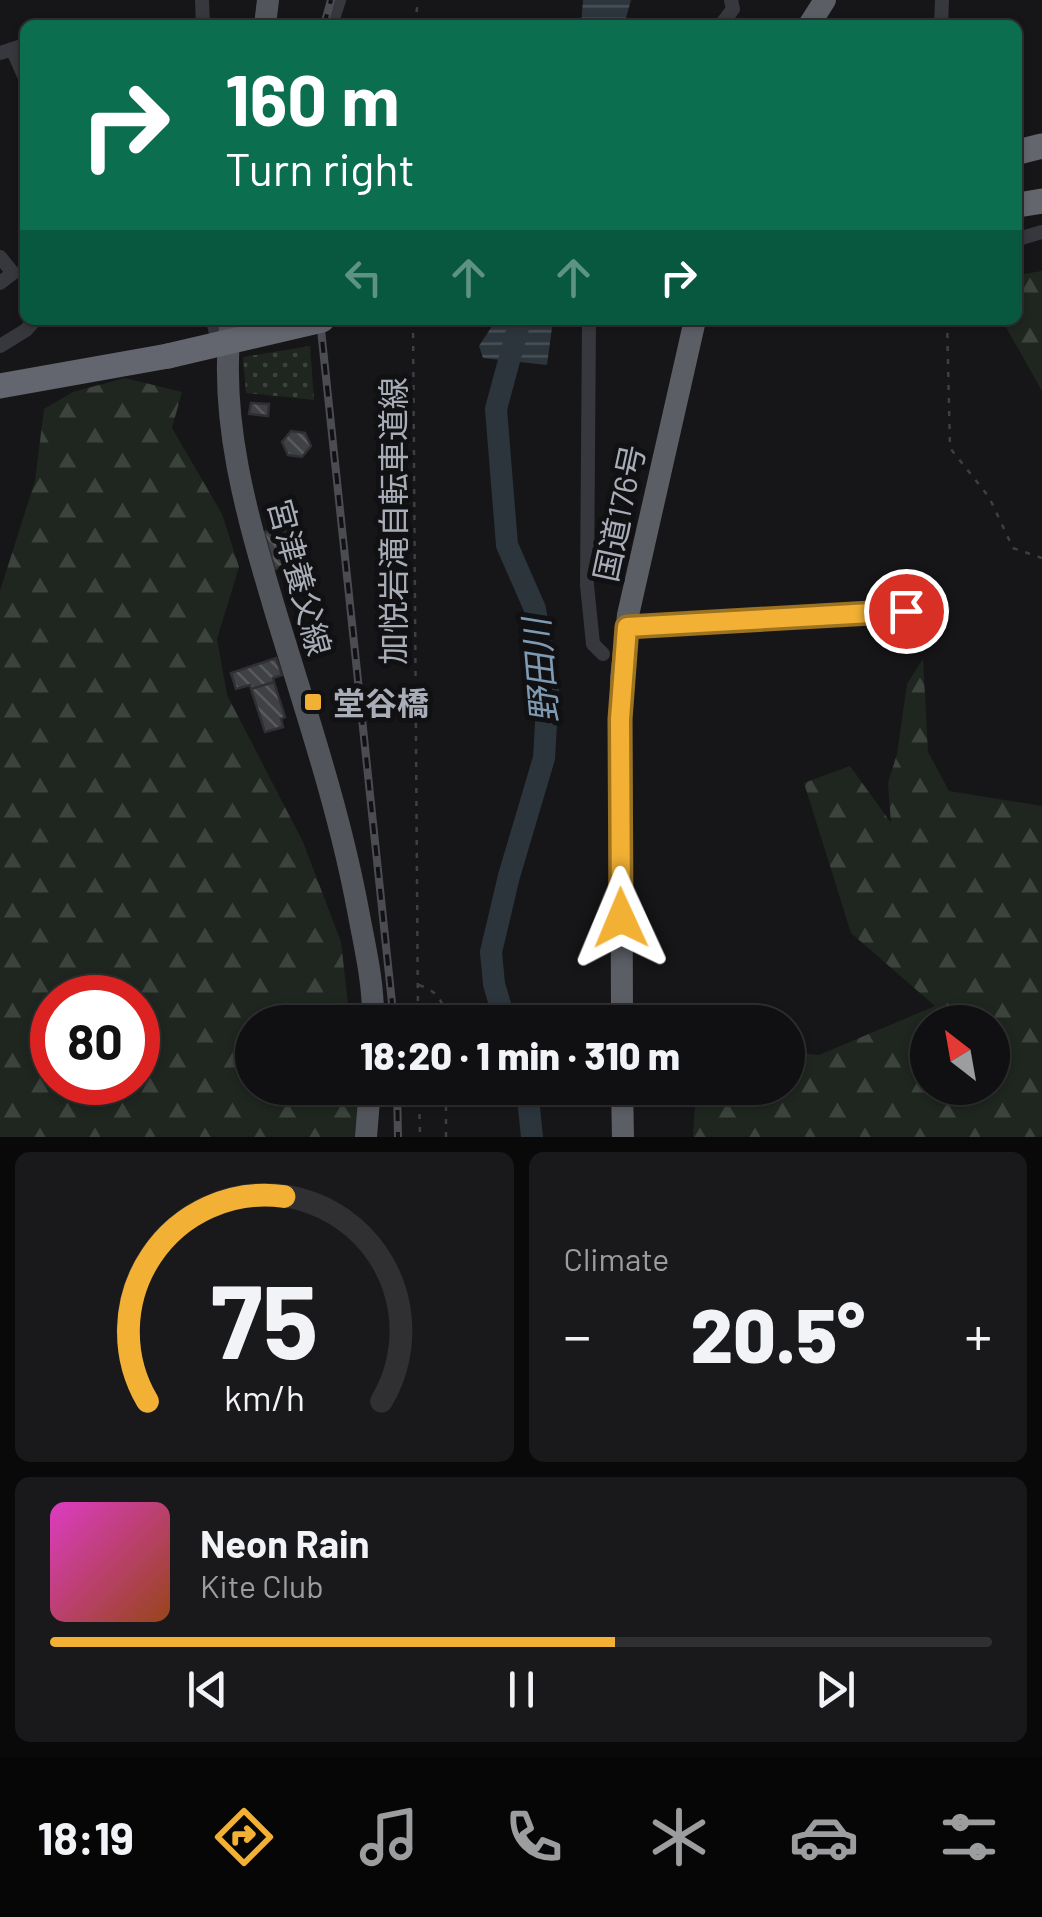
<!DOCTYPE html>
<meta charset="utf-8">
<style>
:root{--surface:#101012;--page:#19191b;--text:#f1f3f6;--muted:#9c9d9f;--line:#303032;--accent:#f2b134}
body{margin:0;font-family:Barlow,"Noto Sans JP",sans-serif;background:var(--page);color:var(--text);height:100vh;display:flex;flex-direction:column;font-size:38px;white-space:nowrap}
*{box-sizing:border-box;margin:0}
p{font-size:32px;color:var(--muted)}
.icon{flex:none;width:55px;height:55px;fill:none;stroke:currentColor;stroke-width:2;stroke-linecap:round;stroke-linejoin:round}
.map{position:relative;height:1137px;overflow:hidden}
.panel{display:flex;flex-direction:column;gap:15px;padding:15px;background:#09090a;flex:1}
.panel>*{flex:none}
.guide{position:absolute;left:20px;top:20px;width:1002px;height:305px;border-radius:15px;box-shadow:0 2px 8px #0004,0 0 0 2px var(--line);background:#0b6e4f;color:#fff;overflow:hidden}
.needle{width:65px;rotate:329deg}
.controls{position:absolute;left:910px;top:1005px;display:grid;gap:20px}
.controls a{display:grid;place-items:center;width:100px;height:100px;border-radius:50%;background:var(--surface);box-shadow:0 2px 8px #0004,0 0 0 2px var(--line);font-size:50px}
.speed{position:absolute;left:30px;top:975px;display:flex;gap:20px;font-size:50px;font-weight:700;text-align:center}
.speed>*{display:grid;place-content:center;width:130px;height:130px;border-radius:50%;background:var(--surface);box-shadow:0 2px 8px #0004,0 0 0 2px var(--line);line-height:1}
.speed .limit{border:15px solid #d22;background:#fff;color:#111}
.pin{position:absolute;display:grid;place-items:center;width:85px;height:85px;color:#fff;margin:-42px;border:5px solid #fff;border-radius:50%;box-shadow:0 2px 10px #0007}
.me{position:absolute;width:110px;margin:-55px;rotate:359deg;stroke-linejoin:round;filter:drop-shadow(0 0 8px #0008)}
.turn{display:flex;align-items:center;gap:35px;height:210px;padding:0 40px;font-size:45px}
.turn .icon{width:130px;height:130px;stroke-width:2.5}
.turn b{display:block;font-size:70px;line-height:85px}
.lanes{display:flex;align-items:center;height:95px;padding:0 40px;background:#0003;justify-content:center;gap:50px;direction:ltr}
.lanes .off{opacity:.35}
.big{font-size:75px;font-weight:800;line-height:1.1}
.panel .tile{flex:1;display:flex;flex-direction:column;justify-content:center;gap:15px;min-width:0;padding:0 35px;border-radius:15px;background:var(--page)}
.panel .dial{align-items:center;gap:0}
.dial svg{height:260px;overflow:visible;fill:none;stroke:var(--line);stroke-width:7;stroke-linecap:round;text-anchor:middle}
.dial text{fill:var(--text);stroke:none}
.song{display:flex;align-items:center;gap:30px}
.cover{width:120px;height:120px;border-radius:15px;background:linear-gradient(135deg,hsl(310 70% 55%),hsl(20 70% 35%))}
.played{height:10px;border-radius:5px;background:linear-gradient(90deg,var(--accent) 60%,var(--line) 60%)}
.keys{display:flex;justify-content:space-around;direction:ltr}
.heat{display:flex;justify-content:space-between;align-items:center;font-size:55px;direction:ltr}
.panel .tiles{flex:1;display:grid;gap:15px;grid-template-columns:1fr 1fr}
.tile:last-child{grid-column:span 2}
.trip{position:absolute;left:235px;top:1005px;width:570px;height:100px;border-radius:50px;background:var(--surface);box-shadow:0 2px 8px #0004,0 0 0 2px var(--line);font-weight:800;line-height:100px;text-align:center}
.menu{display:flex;height:160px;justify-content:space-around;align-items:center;background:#060607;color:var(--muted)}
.menu .icon{width:70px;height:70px}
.menu .on{color:var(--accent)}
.menu b{font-size:45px;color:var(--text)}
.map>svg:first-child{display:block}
</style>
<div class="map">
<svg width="1042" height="1137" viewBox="0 0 1042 1137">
<defs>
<pattern id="grass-dots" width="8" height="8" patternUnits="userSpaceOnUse" patternTransform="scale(2.5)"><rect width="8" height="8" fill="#1e261f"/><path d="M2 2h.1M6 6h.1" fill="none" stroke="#3c433d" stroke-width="1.8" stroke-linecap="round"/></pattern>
<pattern id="forest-firs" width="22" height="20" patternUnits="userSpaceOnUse" patternTransform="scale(2.5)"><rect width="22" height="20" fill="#1e261f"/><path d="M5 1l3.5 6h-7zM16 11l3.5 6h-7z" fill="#3c433d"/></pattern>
<pattern id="water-rules" width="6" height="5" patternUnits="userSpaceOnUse" patternTransform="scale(2.5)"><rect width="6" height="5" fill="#2c353c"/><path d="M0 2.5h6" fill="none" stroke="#485056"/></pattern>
<pattern id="building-back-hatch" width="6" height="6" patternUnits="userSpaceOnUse" patternTransform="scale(2.5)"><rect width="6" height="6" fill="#404145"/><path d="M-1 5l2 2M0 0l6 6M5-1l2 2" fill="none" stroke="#595a5e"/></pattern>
</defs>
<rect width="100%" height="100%" fill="#161618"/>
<path fill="url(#grass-dots)" d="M 310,346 L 314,400 L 246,393 L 243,357 Z"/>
<path fill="url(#forest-firs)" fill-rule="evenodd" d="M 1042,271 L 1042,391 L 1002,320 L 1018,320 L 1018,275 Z
M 125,378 L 182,392 L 172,428 L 222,514 L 239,567 L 217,639 L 227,695 L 303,842 L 341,942 L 350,1022 L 252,1022 L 252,1088 L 343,1088 L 341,1101 L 365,1104 L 361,1137 L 0,1137 L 0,591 L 35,481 L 44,409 L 73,392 ZM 52,998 L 138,998 L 138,1082 L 52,1082 Z
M 923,659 L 928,752 L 949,791 L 1042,806 L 1042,1137 L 693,1137 L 696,1088 L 788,1088 L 788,1052 L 819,1055 L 935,1006 L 851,933 L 804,783 L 850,766 L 891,823 L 888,783 L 897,754 L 907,684 ZM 928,1022 L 992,1022 L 992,1088 L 928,1088 Z"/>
<path fill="url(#water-rules)" d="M 583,0 L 631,0 L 624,25 L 581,25 Z
M 496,320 L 553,320 L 547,365 L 483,358 L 479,346 Z"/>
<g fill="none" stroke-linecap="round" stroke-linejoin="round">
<path stroke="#2c353c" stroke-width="22" d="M 505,1022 L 494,984 L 491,952 L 509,876 L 544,758 L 548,689 L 535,609 L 507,545 L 496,409 L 520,320
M 527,1088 L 532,1137"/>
</g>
<path fill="url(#building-back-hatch)" stroke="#303034" stroke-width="2.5" d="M 251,403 L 269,404 L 268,416 L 249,414 Z
M 291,431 L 305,433 L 311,446 L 302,457 L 288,455 L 282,442 Z
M 275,529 L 277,534 L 286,531 L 292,553 L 297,551 L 300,563 L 293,565 L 295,573 L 285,576 L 282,566 L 275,569 L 264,532 Z
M 276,658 L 282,675 L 273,678 L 274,682 L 251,689 L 250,685 L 236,689 L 231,673 Z
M 274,682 L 285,717 L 281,719 L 283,727 L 265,732 L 251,689 Z"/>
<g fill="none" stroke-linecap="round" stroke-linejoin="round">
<path stroke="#3d3f44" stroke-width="2.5" stroke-dasharray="5 8" stroke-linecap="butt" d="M 415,25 L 418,0
M 413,320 L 418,1022
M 947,320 L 950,448 L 989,497 L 1013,548 L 1042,558
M 419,985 C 439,992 444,1002 446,1022
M 419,1088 L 420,1137
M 446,1137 L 446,1088"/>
<path stroke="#37383d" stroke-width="8" d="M 631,627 L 946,609"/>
<path stroke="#37383d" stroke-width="14" d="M 202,0 L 203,25
M 81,25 L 176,25
M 331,25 L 339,0
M 721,25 L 733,9 L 731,0
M 941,25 L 942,0
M 12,49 L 25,78
M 0,53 L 25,45
M 1018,239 L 1042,232
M 0,257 L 13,273 L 0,283
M 213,320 L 219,347
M 589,320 L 587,585 L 593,644 L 603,654
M 0,346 L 26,330 L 35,320"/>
<path stroke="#53555c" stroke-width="22" d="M 265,25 L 268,0
M 231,320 C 218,418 247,516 275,610 C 305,709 339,808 358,910 C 365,948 374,984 373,1022
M 366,1137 L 370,1088"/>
<path stroke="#5b5e65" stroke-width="22" d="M 809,25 L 825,0
M 622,1022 L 621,679 L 628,615 L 695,320
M 622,1088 L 623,1137"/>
<path stroke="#63666e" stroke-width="25" d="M 1018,152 L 1042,146
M 1018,205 L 1042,201
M 0,386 L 168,356"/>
<g stroke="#4a4c52" stroke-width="8">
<path id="rail" d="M 324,25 L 331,0
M 320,320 L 394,1022
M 397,1088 L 398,1137"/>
</g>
<use href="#rail" stroke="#111113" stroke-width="4" stroke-dasharray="11" stroke-linecap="butt"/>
<path stroke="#63666e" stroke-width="25" d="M 168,356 L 322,320"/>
</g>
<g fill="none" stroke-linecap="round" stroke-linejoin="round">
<g stroke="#9d7322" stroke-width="25">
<path id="route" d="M 621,918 L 620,719 L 627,627 L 906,611"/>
</g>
<use href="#route" stroke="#f2b134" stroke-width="18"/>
</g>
<rect fill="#f2b134" stroke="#111113" stroke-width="4" x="303" y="692" width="20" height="20" rx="5"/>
<g text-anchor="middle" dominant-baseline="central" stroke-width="10" stroke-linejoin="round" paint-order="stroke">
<g font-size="32" fill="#a8adb8" stroke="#111113">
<text transform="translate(618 513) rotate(-78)">国道176号</text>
<text transform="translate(392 521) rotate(-90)">加悦岩滝自転車道線</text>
<text transform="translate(301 577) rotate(75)">宮津養父線</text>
</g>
<g font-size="32" font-weight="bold" fill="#a8adb8" stroke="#111113" text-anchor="start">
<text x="333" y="702">堂谷橋</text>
</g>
<g font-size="35" font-style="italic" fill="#7f9bb3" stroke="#111113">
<text transform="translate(539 671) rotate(-95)">野田川</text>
</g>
</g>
</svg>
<div class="controls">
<a><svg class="needle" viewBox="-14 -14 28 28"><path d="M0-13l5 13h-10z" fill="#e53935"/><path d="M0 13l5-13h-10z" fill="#9c9d9f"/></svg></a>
</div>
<div class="speed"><div class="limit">80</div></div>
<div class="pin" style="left:906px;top:611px;background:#d93025"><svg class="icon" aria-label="arrive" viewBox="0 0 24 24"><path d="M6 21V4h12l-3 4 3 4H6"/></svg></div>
<svg class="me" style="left:621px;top:918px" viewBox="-20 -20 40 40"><path d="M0-17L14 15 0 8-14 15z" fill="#f2b134" stroke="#fff" stroke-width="4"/></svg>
<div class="trip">18:20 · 1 min · 310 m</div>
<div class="guide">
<div class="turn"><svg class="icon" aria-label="right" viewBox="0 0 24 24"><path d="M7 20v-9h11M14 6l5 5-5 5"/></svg><div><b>160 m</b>Turn right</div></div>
<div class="lanes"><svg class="icon off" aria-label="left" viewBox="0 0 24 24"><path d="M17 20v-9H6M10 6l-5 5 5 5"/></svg><svg class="icon off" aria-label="ahead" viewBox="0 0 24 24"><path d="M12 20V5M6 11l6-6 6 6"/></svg><svg class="icon off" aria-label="ahead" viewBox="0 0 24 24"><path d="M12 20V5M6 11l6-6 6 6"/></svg><svg class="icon" aria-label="right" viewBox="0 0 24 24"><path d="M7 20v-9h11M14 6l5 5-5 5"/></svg></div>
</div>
</div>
<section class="panel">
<div class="tiles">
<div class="tile dial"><svg viewBox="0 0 100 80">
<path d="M14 69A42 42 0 1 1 86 69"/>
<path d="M14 69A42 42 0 0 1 56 6" stroke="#f2b134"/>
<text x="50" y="56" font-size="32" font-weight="700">75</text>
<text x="50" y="72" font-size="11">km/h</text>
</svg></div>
<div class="tile"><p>Climate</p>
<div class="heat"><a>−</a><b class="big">20.5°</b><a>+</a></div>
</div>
<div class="tile">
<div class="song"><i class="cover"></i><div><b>Neon Rain</b><p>Kite Club</p></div></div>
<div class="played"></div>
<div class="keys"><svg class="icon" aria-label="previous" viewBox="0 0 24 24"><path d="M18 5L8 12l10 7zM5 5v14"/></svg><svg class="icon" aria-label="pause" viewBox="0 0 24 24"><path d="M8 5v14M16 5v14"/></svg><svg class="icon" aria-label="next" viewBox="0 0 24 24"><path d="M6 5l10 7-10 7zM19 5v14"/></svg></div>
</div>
</div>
</section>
<nav class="menu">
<b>18:19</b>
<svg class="icon on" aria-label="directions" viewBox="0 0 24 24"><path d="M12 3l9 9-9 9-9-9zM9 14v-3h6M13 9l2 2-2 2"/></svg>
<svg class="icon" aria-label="music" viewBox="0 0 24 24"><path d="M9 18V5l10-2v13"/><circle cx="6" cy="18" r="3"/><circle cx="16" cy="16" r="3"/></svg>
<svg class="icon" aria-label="phone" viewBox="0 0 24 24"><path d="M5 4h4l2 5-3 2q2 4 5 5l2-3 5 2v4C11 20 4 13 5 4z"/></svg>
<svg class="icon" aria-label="climate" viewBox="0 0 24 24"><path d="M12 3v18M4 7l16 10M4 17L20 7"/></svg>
<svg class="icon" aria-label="car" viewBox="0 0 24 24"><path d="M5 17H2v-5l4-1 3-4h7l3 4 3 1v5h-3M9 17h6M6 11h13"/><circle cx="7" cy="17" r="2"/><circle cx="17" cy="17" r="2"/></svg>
<svg class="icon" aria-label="filters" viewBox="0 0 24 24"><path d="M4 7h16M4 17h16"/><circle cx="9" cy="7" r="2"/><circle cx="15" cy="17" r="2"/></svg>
</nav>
